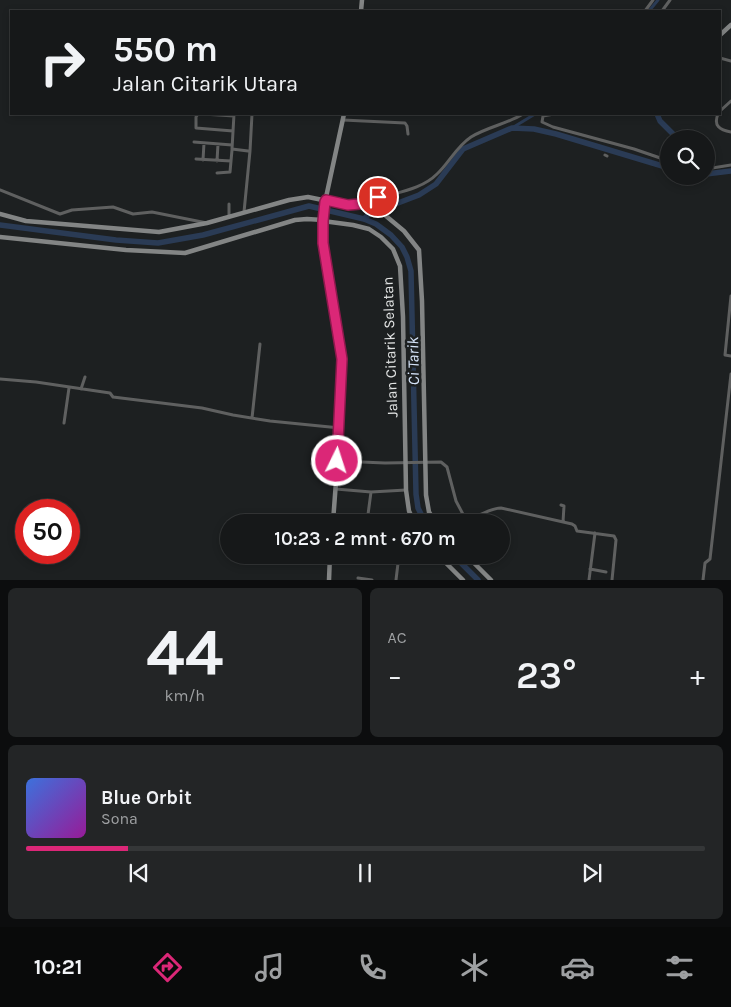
<!DOCTYPE html>
<html lang="id">
<meta charset="utf-8">
<style>
:root{--surface:#161819;--page:#232526;--text:#f1f3f6;--muted:#9ea0a2;--line:#353738;--accent:#db2777}
body{margin:0;font-family:Karla,sans-serif;background:var(--page);color:var(--text);height:100vh;display:flex;flex-direction:column;font-size:19px;white-space:nowrap}
*{box-sizing:border-box;margin:0}
p{font-size:16px;color:var(--muted)}
.icon{flex:none;width:28px;height:28px;fill:none;stroke:currentColor;stroke-width:2;stroke-linecap:round;stroke-linejoin:round}
.map{position:relative;height:580px;overflow:hidden}
.sheet{display:flex;flex-direction:column;gap:8px;padding:8px;background:#0c0d0e;flex:1}
.sheet>*{flex:none}
.banner{position:absolute;left:10px;top:10px;width:711px;height:105px;border-radius:0px;box-shadow:0 2px 8px #0003,0 0 0 1px var(--line);background:#161819;color:var(--text);overflow:hidden}
.tools{position:absolute;left:660px;top:130px;display:grid;gap:10px}
.tools a{display:grid;place-items:center;width:55px;height:55px;border-radius:50%;background:var(--surface);box-shadow:0 2px 8px #0003,0 0 0 1px var(--line);font-size:25px}
.speed{position:absolute;left:15px;top:499px;display:flex;gap:10px;font-size:25px;font-weight:700;text-align:center}
.speed>*{display:grid;place-content:center;width:65px;height:65px;border-radius:50%;background:var(--surface);box-shadow:0 2px 8px #0003,0 0 0 1px var(--line);line-height:1}
.speed .limit{border:8px solid #d22;background:#fff;color:#111}
.pin{position:absolute;display:grid;place-items:center;width:42px;height:42px;color:#fff;margin:-21px;border:2px solid #fff;border-radius:50%;box-shadow:0 1px 5px #0007}
.me{position:absolute;width:55px;margin:-28px;rotate:4deg;stroke-linejoin:round;filter:drop-shadow(0 0 4px #0008)}
.turn{display:flex;align-items:center;gap:18px;height:105px;padding:0 20px;font-size:22px}
.turn .icon{width:65px;height:65px;stroke-width:2.5}
.turn b{display:block;font-size:35px;line-height:42px}
.big{font-size:38px;font-weight:600;line-height:1.1}
.sheet .card{flex:1;display:flex;flex-direction:column;justify-content:center;gap:8px;min-width:0;padding:0 18px;border-radius:8px;background:var(--page)}
.sheet .dial{align-items:center;gap:0}
.dial b{font-size:65px;line-height:1}
.song{display:flex;align-items:center;gap:15px}
.cover{width:60px;height:60px;border-radius:8px;background:linear-gradient(135deg,hsl(220 70% 55%),hsl(300 70% 35%))}
.played{height:5px;border-radius:2px;background:linear-gradient(90deg,var(--accent) 15%,var(--line) 15%)}
.keys{display:flex;justify-content:space-around;direction:ltr}
.heat{display:flex;justify-content:space-between;align-items:center;font-size:28px;direction:ltr}
.sheet .tiles{flex:1;display:grid;gap:8px;grid-template-columns:1fr 1fr}
.card:last-child{grid-column:span 2}
.trip{position:absolute;left:220px;top:514px;width:290px;height:50px;border-radius:25px;background:var(--surface);box-shadow:0 2px 8px #0003,0 0 0 1px var(--line);font-weight:600;line-height:50px;text-align:center}
.tabs{display:flex;height:80px;justify-content:space-around;align-items:center;background:#090a0a;color:var(--muted)}
.tabs .icon{width:35px;height:35px}
.tabs .on{color:var(--accent)}
.tabs b{font-size:22px;color:var(--text)}
.map>svg:first-child{display:block}
</style>
<div class="map">
<svg width="731" height="580" viewBox="0 0 731 580">
<rect width="100%" height="100%" fill="#1d2021"/>
<g fill="none" stroke-linecap="round" stroke-linejoin="round">
<path stroke="#2a3b55" stroke-width="3" d="M 649,11 L 658,0
M 512,128 L 535,114"/>
<path stroke="#2a3b55" stroke-width="5.5" d="M 657,114 L 660,121 L 678,139
M 706,174 L 731,171
M 364,219 L 376,207 L 398,203 L 419,195 L 436,184 L 463,149 L 512,128 L 534,129 L 556,134 L 669,168
M 0,225 L 116,240 L 158,243 L 203,235 L 309,206 L 364,219 L 376,224 L 391,235 L 402,247 L 407,257 L 411,271 L 416,494 L 418,508 L 425,522
M 453,555 L 478,580"/>
<path stroke="#5f6060" stroke-width="3" d="M 645,11 L 653,0
M 662,11 L 670,0
M 720,58 L 731,61
M 720,111 L 731,101
M 198,114 L 196,117 L 196,128 L 233,131
M 203,114 L 234,116
M 234,114 L 232,149 L 248,151 L 250,151 L 252,114
M 554,114 L 543,116 L 542,122 L 553,127 L 634,149 L 669,161
M 718,114 C 713,126 720,130 731,132
M 343,120 L 405,123 L 407,126 L 408,134
M 194,142 L 232,145
M 605,155 L 607,156
M 196,159 L 231,161
M 203,160 L 204,143
M 217,161 L 218,144
M 706,169 L 731,165
M 217,173 L 230,172 L 232,150
M 0,190 L 60,214 L 72,210 L 113,207 L 133,214 L 152,212 L 207,223
M 380,198 C 399,192 422,189 437,174 C 449,163 456,147 471,137 C 487,127 507,124 523,114
M 229,204 L 229,217
M 244,212 L 250,151
M 731,296 L 725,355 L 731,356
M 0,379 L 36,382 L 110,393 L 113,397 L 202,408 L 233,415 L 270,421 L 340,428
M 81,389 L 85,377
M 252,418 L 260,344
M 64,423 L 69,388
M 338,461 L 385,463 L 441,462 L 447,467 L 456,501 L 465,518 C 478,519 488,508 501,508 L 572,524 L 575,526 L 577,531 L 614,536 L 616,540 L 612,580
M 336,489 L 371,492 L 406,490
M 561,505 L 564,506 L 563,522
M 367,522 L 371,492
M 590,569 L 606,572
M 358,578 L 372,580
M 396,580 L 399,555
M 589,580 L 595,533
M 703,580 L 705,563 L 710,559 L 731,374"/>
<path stroke="#838585" stroke-width="4.5" d="M 361,11 L 362,0
M 720,35 L 731,25
M 0,214 L 26,221 L 159,232 L 207,223 L 289,200 L 308,197 L 347,205 L 360,204 L 375,197 L 380,198 L 386,216 L 404,231 L 419,250 L 422,301 L 426,495 L 429,512 L 435,522
M 323,221 L 353,225 L 369,229 L 381,237 L 393,249 L 400,266 L 403,317 L 406,490 L 409,511 L 414,522
M 0,237 L 126,250 L 185,253 L 295,220 L 307,219 L 323,220
M 333,522 L 340,428 L 342,359 L 333,296 L 326,264 L 323,243 L 323,221 L 325,202 L 344,114
M 438,555 L 463,580
M 466,555 L 491,580
M 329,580 L 330,555"/>
</g>
<g fill="none" stroke-linecap="round" stroke-linejoin="round">
<g stroke="#8e194d" stroke-width="12">
<path id="route" d="M 337,461 L 342,359 L 323,243 L 323,221 L 325,202 L 326,200 L 348,205 L 360,204 L 378,197"/>
</g>
<use href="#route" stroke="#db2777" stroke-width="9"/>
</g>
<g text-anchor="middle" dominant-baseline="central" stroke-width="5" stroke-linejoin="round" paint-order="stroke">
<g font-size="15" fill="#e0e2e2" stroke="#1d2021">
<text transform="translate(390 347) rotate(-92)">Jalan Citarik Selatan</text>
</g>
<g font-size="16" font-style="italic" fill="#d5e3f8" stroke="#1d2021">
<text transform="translate(413 361) rotate(-91)">Ci Tarik</text>
</g>
</g>
</svg>
<div class="tools">
<a><svg class="icon" aria-label="search" viewBox="0 0 24 24"><circle cx="10" cy="10" r="6"/><path d="M15 15l6 6"/></svg></a>
</div>
<div class="speed"><div class="limit">50</div></div>
<div class="pin" style="left:378px;top:197px;background:#d93025"><svg class="icon" aria-label="arrive" viewBox="0 0 24 24"><path d="M6 21V4h12l-3 4 3 4H6"/></svg></div>
<svg class="me" style="left:337px;top:461px" viewBox="-20 -20 40 40"><circle r="17" fill="#db2777" stroke="#fff" stroke-width="3"/><path d="M0-11L8 9 0 5-8 9z" fill="#fff"/></svg>
<div class="trip">10:23 · 2 mnt · 670 m</div>
<div class="banner">
<div class="turn"><svg class="icon" aria-label="right" viewBox="0 0 24 24"><path d="M7 20v-9h11M14 6l5 5-5 5"/></svg><div><b>550 m</b>Jalan Citarik Utara</div></div>
</div>
</div>
<section class="sheet">
<div class="tiles">
<div class="card dial"><b>44</b><p>km/h</p></div>
<div class="card"><p>AC</p>
<div class="heat"><a>−</a><b class="big">23°</b><a>+</a></div>
</div>
<div class="card">
<div class="song"><i class="cover"></i><div><b>Blue Orbit</b><p>Sona</p></div></div>
<div class="played"></div>
<div class="keys"><svg class="icon" aria-label="previous" viewBox="0 0 24 24"><path d="M18 5L8 12l10 7zM5 5v14"/></svg><svg class="icon" aria-label="pause" viewBox="0 0 24 24"><path d="M8 5v14M16 5v14"/></svg><svg class="icon" aria-label="next" viewBox="0 0 24 24"><path d="M6 5l10 7-10 7zM19 5v14"/></svg></div>
</div>
</div>
</section>
<nav class="tabs">
<b>10:21</b>
<svg class="icon on" aria-label="directions" viewBox="0 0 24 24"><path d="M12 3l9 9-9 9-9-9zM9 14v-3h6M13 9l2 2-2 2"/></svg>
<svg class="icon" aria-label="music" viewBox="0 0 24 24"><path d="M9 18V5l10-2v13"/><circle cx="6" cy="18" r="3"/><circle cx="16" cy="16" r="3"/></svg>
<svg class="icon" aria-label="phone" viewBox="0 0 24 24"><path d="M5 4h4l2 5-3 2q2 4 5 5l2-3 5 2v4C11 20 4 13 5 4z"/></svg>
<svg class="icon" aria-label="climate" viewBox="0 0 24 24"><path d="M12 3v18M4 7l16 10M4 17L20 7"/></svg>
<svg class="icon" aria-label="car" viewBox="0 0 24 24"><path d="M5 17H2v-5l4-1 3-4h7l3 4 3 1v5h-3M9 17h6M6 11h13"/><circle cx="7" cy="17" r="2"/><circle cx="17" cy="17" r="2"/></svg>
<svg class="icon" aria-label="filters" viewBox="0 0 24 24"><path d="M4 7h16M4 17h16"/><circle cx="9" cy="7" r="2"/><circle cx="15" cy="17" r="2"/></svg>
</nav>
